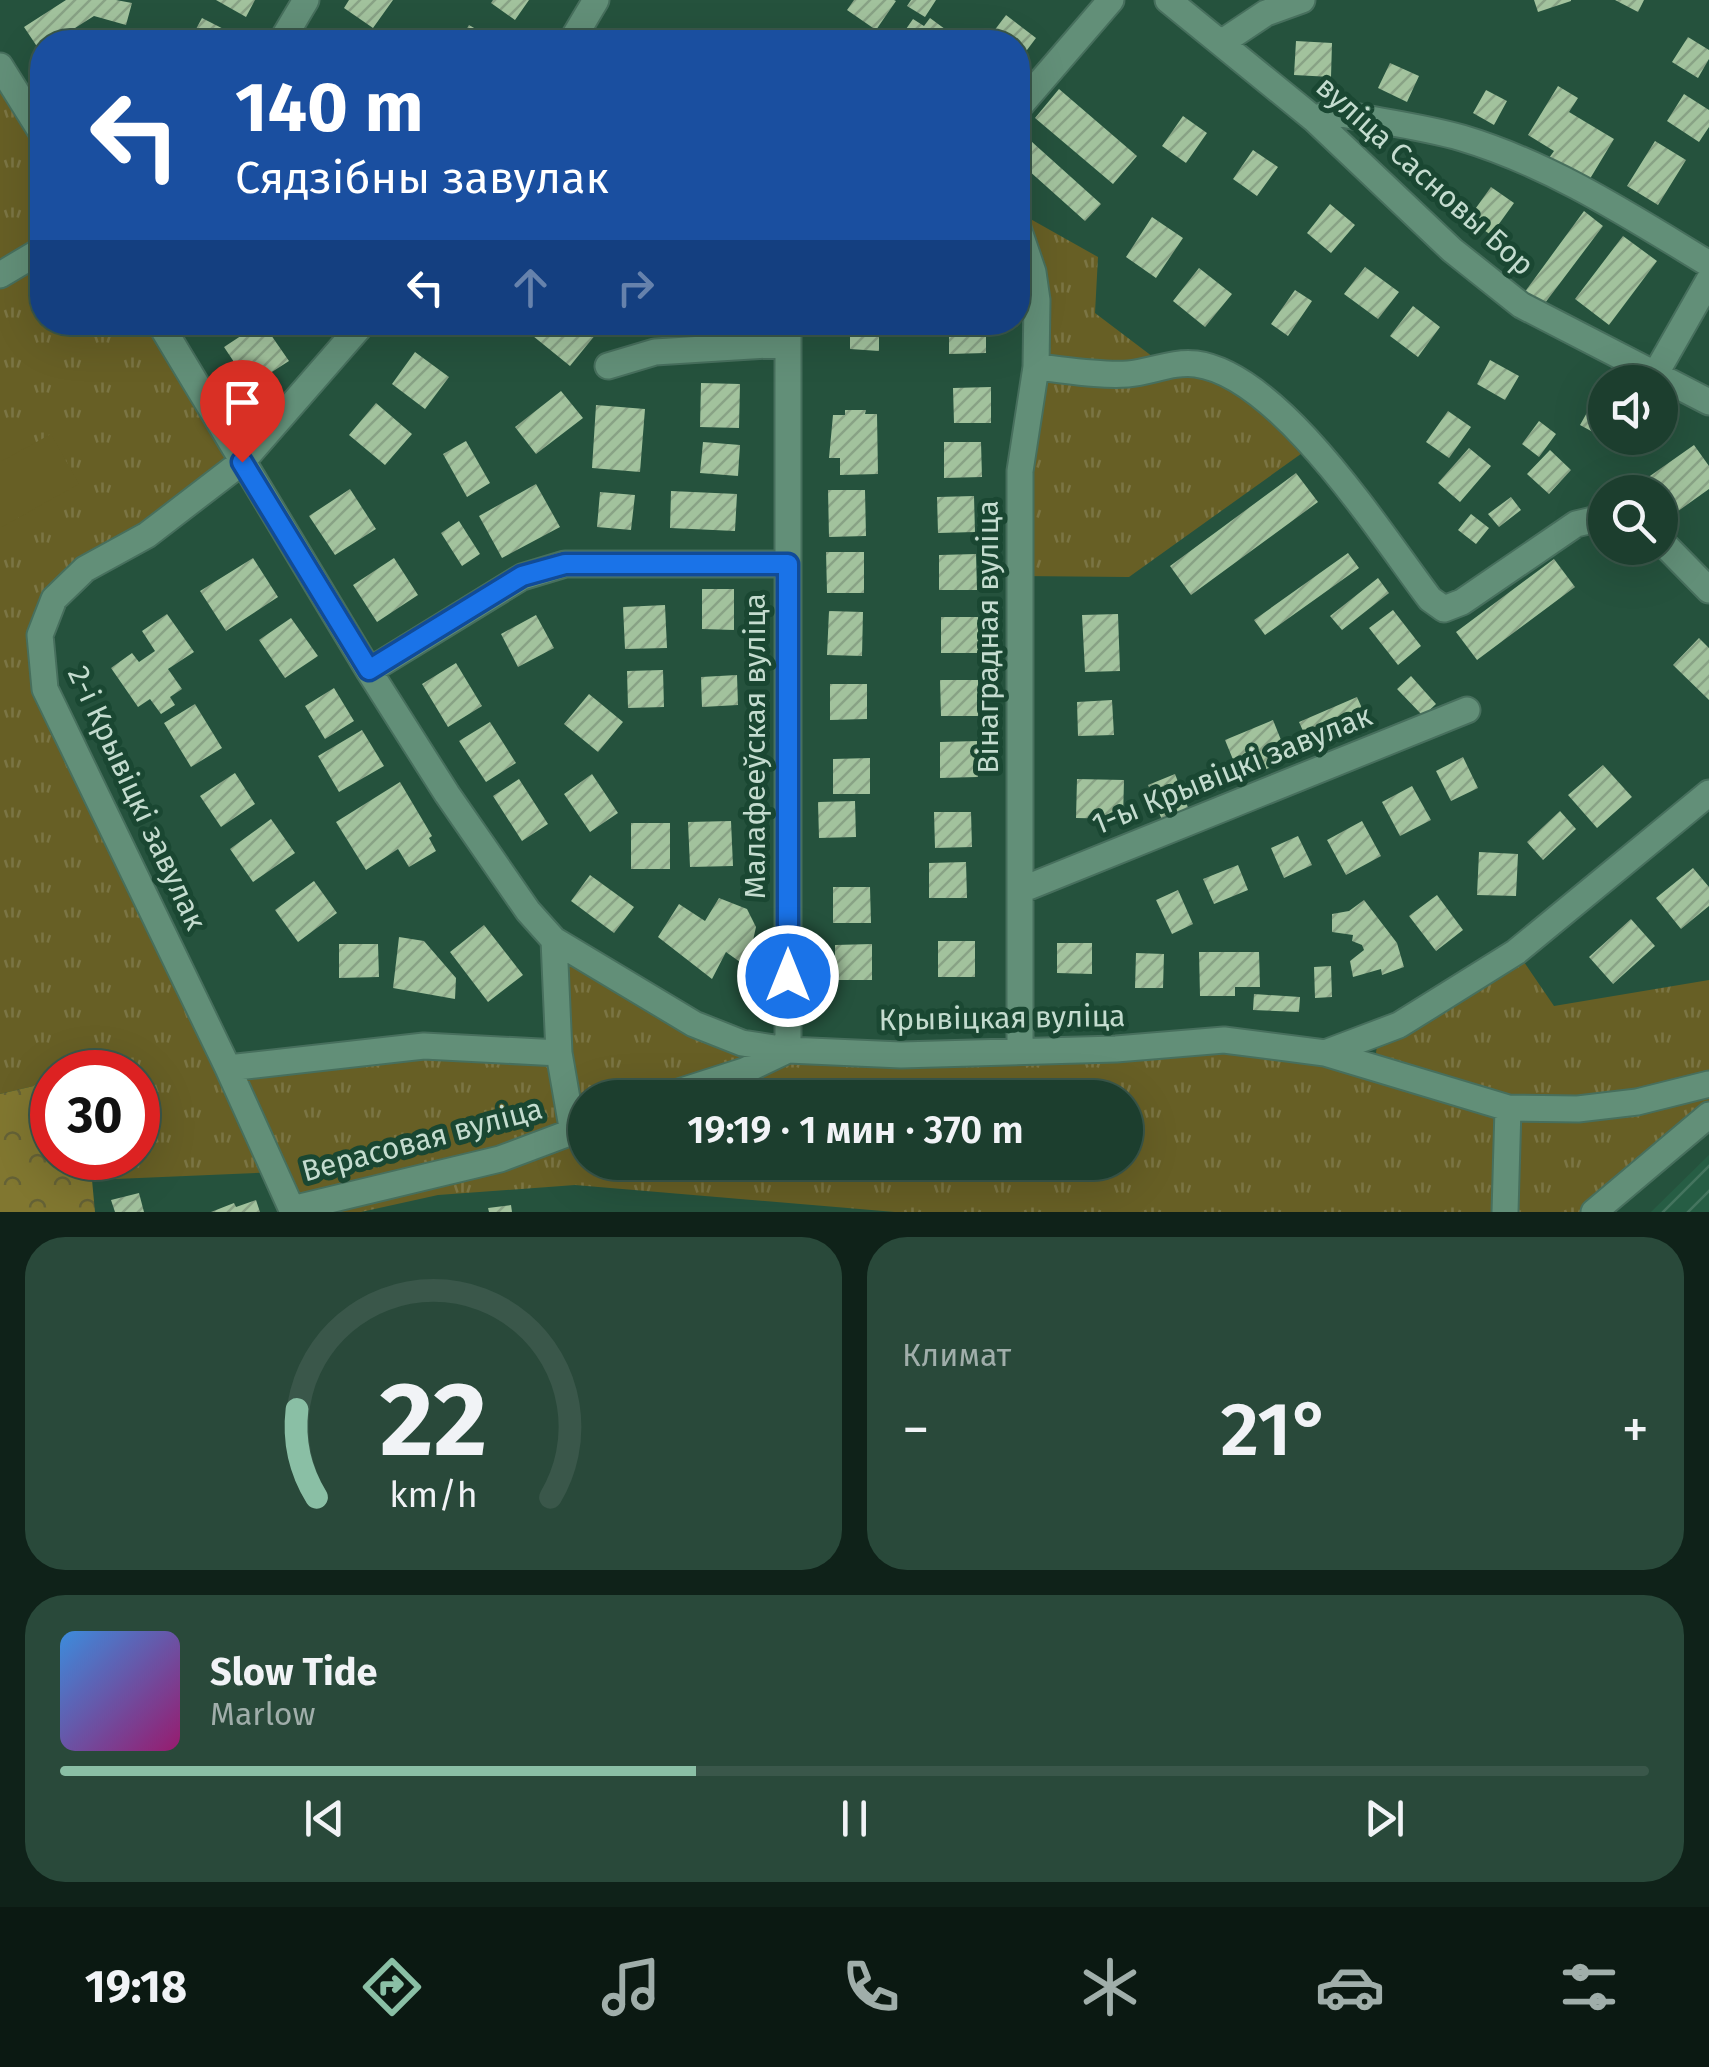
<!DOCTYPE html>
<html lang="ru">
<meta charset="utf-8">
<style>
:root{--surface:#1c3e2e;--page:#29493a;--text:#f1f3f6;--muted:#a0aeaa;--line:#3a574a;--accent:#8abfa5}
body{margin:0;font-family:"Fira Sans",sans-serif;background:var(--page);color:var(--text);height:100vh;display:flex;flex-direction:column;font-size:38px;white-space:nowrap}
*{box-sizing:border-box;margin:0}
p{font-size:32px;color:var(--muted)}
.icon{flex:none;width:55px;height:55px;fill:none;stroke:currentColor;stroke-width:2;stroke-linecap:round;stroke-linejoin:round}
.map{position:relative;height:1212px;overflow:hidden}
.panel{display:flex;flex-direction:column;gap:25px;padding:25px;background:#0f2219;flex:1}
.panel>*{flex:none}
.guide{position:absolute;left:30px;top:30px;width:1000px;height:305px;border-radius:40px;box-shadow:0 10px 40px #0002,0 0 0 2px var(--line);background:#1a4fa0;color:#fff;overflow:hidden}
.fabs{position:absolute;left:1588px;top:365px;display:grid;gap:20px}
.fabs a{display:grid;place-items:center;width:90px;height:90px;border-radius:50%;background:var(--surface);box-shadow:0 10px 40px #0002,0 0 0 2px var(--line);font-size:50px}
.speed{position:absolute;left:30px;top:1050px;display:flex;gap:20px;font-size:50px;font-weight:700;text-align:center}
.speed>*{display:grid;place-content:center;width:130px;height:130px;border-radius:50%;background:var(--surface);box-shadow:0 10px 40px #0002,0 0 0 2px var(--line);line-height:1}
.speed .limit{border:15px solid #d22;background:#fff;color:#111}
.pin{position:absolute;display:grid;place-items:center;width:85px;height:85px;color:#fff;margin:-102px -42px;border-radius:50% 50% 50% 0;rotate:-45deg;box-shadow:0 0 10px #0007}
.pin .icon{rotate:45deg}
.me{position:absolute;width:110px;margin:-55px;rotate:0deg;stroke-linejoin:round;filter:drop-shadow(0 0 8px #0008)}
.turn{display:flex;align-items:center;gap:35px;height:210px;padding:0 40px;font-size:45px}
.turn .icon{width:130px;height:130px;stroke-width:2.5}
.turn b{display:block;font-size:70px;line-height:85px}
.lanes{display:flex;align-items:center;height:95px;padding:0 40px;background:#0003;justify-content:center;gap:50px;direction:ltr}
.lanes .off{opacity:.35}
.big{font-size:75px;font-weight:600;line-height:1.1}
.panel .tile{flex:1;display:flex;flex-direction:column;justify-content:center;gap:15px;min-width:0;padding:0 35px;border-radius:40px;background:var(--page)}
.panel .dial{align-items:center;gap:0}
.dial svg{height:260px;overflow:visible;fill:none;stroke:var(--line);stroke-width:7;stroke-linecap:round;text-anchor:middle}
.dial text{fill:var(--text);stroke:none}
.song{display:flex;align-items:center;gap:30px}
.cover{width:120px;height:120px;border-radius:15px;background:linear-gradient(135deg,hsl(210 70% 55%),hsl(320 70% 35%))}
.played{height:10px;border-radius:5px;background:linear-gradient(90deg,var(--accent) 40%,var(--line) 40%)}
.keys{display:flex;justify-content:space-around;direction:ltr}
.heat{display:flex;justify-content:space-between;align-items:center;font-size:55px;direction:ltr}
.panel .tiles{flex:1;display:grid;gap:25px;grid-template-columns:1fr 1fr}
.tile:last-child{grid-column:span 2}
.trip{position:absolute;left:568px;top:1080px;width:575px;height:100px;border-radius:50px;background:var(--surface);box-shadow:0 10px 40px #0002,0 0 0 2px var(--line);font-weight:600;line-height:100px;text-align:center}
.tabs{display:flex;height:160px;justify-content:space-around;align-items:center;background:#0b1912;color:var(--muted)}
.tabs .icon{width:70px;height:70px}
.tabs .on{color:var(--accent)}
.tabs b{font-size:45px;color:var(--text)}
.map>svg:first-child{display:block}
</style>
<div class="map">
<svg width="1709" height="1212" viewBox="0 0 1709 1212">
<defs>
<pattern id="industrial-furrows" width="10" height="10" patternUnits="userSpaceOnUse" patternTransform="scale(2.5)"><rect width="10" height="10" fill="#265d44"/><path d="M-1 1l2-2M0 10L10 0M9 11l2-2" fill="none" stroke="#44745e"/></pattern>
<pattern id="grass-tufts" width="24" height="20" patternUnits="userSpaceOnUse" patternTransform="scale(2.5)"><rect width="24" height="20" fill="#675f25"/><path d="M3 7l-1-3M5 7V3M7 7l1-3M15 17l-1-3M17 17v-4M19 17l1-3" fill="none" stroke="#7b7544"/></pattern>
<pattern id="forest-crowns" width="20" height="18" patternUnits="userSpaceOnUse" patternTransform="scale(2.5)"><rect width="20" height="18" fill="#817730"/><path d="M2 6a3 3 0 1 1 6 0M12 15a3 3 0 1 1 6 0" fill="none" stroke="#656236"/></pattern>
<pattern id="building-hatch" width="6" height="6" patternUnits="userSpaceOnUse" patternTransform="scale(2.5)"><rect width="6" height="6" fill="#a2c29d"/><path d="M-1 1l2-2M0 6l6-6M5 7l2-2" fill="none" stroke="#88a285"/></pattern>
</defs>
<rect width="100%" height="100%" fill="#25523d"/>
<path fill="url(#industrial-furrows)" d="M 1709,1155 L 1709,1212 L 1651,1212 Z"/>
<path fill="url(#grass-tufts)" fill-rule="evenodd" d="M 0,66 L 42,133 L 42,322 L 159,323 L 242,462 L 68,583 L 40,655 L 228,1068 L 424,1046 L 559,1053 L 554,940 L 694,1024 L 788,1050 L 1224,1040 L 1508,1108 L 1709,1084 L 1709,1115 L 1594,1212 L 895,1212 L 575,1185 L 438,1195 L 361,1212 L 293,1212 L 277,1172 L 92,1180 L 80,1158 L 138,1158 L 138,1072 L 52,1072 L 52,1110 L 38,1085 L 0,1094 ZM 585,1098 L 1125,1098 L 1125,1162 L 585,1162 Z
M 1018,212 L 1098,257 L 1095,313 L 1165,366 L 1198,364 L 1312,446 L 1129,577 L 1020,576 L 1036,367 Z
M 1524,962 L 1554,1006 L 1709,980 L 1709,1072 C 1662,1096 1555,1103 1502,1093 C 1464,1086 1427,1073 1389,1063 L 1376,1053 L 1377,1045 L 1385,1040 L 1446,1010 Z"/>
<path fill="url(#forest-crowns)" d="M 38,1085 L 52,1110 L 52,1158 L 80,1158 L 92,1180 L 95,1212 L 0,1212 L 0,1094 Z"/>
<path fill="#675f25" d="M 51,434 L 79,484 L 0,528 L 0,462 Z"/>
<path fill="url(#building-hatch)" d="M 66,0 L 116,0 L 132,3 L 126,25 L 94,16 L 53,42 L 42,42 L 40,51 L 24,27 Z
M 216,0 L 255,0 L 246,17 Z
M 349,0 L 393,0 L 373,28 L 344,8 Z
M 493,0 L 529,0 L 515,20 L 491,3 Z
M 854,0 L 894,0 L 896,1 L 876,30 L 847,10 Z
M 911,0 L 936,0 L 925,17 L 907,6 Z
M 1534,0 L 1571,0 L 1571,1 L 1538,12 Z
M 1615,0 L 1644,0 L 1638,12 Z
M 1006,15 L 1036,38 L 1021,58 L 1018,55 L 1018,42 L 1001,42 L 991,35 Z
M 202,18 L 249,42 L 189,42 Z
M 930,18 L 949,32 L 944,39 L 948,42 L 897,42 L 913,19 L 924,26 Z
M 469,25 L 498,42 L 459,42 Z
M 319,33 L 334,42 L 313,42 Z
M 1688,37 L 1709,50 L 1709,59 L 1698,78 L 1672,62 Z
M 1296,41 L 1332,43 L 1331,77 L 1294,75 Z
M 1390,63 L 1419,76 L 1407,102 L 1378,88 Z
M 1558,86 L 1578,98 L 1569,112 L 1614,139 L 1588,182 L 1549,158 L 1554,151 L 1528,135 Z
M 1059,89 L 1137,156 L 1113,184 L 1035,118 Z
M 1486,90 L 1507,101 L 1494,125 L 1473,113 Z
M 1684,94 L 1709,110 L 1709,127 L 1699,142 L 1667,121 Z
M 1183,116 L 1207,133 L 1186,163 L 1162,146 Z
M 1022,133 L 1101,204 L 1085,221 L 1018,161 L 1018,138 Z
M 1655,141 L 1686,160 L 1658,205 L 1627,186 Z
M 1253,150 L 1278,167 L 1257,196 L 1233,179 Z
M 1491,187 L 1514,203 L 1491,235 L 1468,219 Z
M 1330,204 L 1355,225 L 1331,253 L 1307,233 Z
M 1584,211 L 1603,226 L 1542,307 L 1524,293 Z
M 1152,217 L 1183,238 L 1156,278 L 1126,257 Z
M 1623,236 L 1657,261 L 1609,325 L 1575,299 Z
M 1365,267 L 1399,292 L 1378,319 L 1344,294 Z
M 1199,268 L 1232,294 L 1205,327 L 1173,301 Z
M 1295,290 L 1312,301 L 1288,336 L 1271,324 Z
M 1413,306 L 1440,327 L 1418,357 L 1390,336 Z
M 262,322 L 289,361 L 250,386 L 224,347 Z
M 544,322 L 582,322 L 596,334 L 570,366 L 533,336 Z
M 837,322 L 889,322 L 889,330 L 879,330 L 879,351 L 850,349 L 850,329 L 837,328 Z
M 949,322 L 986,322 L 986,353 L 949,354 Z
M 415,352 L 449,377 L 425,409 L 392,384 Z
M 1490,360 L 1519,376 L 1505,400 L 1477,384 Z
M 701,383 L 740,384 L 739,428 L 700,427 Z
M 991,387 L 991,423 L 954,423 L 953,388 Z
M 561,391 L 583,418 L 536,454 L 515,427 Z
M 1593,402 L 1605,408 L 1605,438 L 1616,438 L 1613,443 L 1580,425 Z
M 376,403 L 412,434 L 385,465 L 349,435 Z
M 596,405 L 645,409 L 640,472 L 592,468 Z
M 845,410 L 866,410 L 865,414 L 877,414 L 878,474 L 840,475 L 840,458 L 829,458 L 833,415 L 845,415 Z
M 1448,411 L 1471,427 L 1449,458 L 1426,442 Z
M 1539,421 L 1556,434 L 1539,457 L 1522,444 Z
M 466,441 L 490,483 L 467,497 L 443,454 Z
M 703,442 L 740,445 L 738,476 L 700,473 Z
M 944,442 L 981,442 L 982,477 L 944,478 Z
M 1694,445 L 1709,466 L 1709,489 L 1667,519 L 1660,510 L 1660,492 L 1647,492 L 1640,483 Z
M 1469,448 L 1491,466 L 1460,502 L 1438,483 Z
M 1550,450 L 1571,470 L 1549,494 L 1527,474 Z
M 1296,473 L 1318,502 L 1191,595 L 1170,566 Z
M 536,484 L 560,527 L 502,558 L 479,516 Z
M 350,489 L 376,529 L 335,555 L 309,516 Z
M 828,490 L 865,490 L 866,536 L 829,537 Z
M 671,491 L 737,494 L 735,531 L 670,528 Z
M 600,492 L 635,495 L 631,530 L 597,527 Z
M 974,496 L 975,532 L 938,533 L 937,497 Z
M 1511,497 L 1521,510 L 1499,527 L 1488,514 Z
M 1471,514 L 1489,528 L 1476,544 L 1458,530 Z
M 459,521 L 480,554 L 462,566 L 441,533 Z
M 826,552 L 864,552 L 864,593 L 827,593 Z
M 1348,553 L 1359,568 L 1265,635 L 1254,620 Z
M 976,554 L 977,590 L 939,590 L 939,555 Z
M 253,558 L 278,597 L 226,631 L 200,591 Z
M 394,558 L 418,595 L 377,622 L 353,585 Z
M 1554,559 L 1575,587 L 1477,660 L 1456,632 Z
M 1378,578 L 1389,593 L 1342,630 L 1330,616 Z
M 702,589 L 734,589 L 734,630 L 702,629 Z
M 665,605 L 667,648 L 625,649 L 623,607 Z
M 1393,610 L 1421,646 L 1398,665 L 1369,628 Z
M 829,611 L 863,612 L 862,656 L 827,655 Z
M 167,614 L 194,652 L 168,669 L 182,689 L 170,697 L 175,705 L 161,714 L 150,699 L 138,707 L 111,668 L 132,653 L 139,662 L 155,651 L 142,631 Z
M 1118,614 L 1120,671 L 1085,672 L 1082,615 Z
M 536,615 L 554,648 L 518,667 L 501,634 Z
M 941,617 L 978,617 L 979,653 L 941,653 Z
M 291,618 L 318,656 L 285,678 L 259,640 Z
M 1699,638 L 1709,648 L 1709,700 L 1673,665 Z
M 456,663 L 482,706 L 448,727 L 422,684 Z
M 663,670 L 664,707 L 628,708 L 627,671 Z
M 737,675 L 738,705 L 702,707 L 701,677 Z
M 1411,676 L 1436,704 L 1423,716 L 1397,689 Z
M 940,680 L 978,680 L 978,716 L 941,716 Z
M 830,684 L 867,684 L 867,719 L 830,720 Z
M 334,688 L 354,721 L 325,739 L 305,706 Z
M 589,694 L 623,722 L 598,752 L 564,724 Z
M 1357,697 L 1369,724 L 1311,749 L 1299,722 Z
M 1112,700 L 1114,735 L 1078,736 L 1077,702 Z
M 195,704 L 222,748 L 191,767 L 164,723 Z
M 1273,720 L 1289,760 L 1241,779 L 1225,740 Z
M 490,722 L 516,763 L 486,782 L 459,741 Z
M 362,730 L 384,766 L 339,792 L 318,756 Z
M 977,741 L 978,777 L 940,778 L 940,742 Z
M 1463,757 L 1478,788 L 1451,801 L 1436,771 Z
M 870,758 L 870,794 L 833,794 L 833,759 Z
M 1603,765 L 1632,797 L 1597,828 L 1568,795 Z
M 235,773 L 255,804 L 221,827 L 200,796 Z
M 592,774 L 618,813 L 590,832 L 564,794 Z
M 1175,774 L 1189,810 L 1162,820 L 1148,785 Z
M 519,779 L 548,824 L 522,841 L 493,796 Z
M 1077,779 L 1124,780 L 1123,819 L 1076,818 Z
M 400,782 L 432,836 L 429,838 L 436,851 L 409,867 L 398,849 L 366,870 L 336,822 Z
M 1412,786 L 1431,820 L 1400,836 L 1382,802 Z
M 855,801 L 856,837 L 819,838 L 818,802 Z
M 1560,811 L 1576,829 L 1543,860 L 1527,842 Z
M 934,812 L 971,812 L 972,847 L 935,848 Z
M 271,819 L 295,853 L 253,882 L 230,849 Z
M 731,821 L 733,866 L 690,867 L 688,822 Z
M 1362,821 L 1381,856 L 1346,875 L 1327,840 Z
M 631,823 L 670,823 L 670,869 L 631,869 Z
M 1298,836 L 1312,865 L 1284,878 L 1271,848 Z
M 1479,852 L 1518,854 L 1516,896 L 1477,895 Z
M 966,862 L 967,898 L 929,898 L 929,863 Z
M 1238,865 L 1248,890 L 1214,904 L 1203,879 Z
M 1693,868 L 1709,887 L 1709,906 L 1681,929 L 1656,898 Z
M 590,875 L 634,907 L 614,933 L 571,901 Z
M 314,881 L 337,913 L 298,942 L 275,910 Z
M 833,887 L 870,887 L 871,923 L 833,923 Z
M 1178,890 L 1193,924 L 1172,934 L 1156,900 Z
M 1437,895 L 1463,930 L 1436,951 L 1409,916 Z
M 719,898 L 747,909 L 756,927 L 747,967 L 726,952 L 712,979 L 658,937 L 679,904 L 705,921 Z
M 1364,900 L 1397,943 L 1404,967 L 1382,975 L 1381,969 L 1353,977 L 1350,961 L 1364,950 L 1362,945 L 1352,941 L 1353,935 L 1332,932 L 1332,914 L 1349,911 Z
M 1631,919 L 1655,946 L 1613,984 L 1589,957 Z
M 484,925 L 523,975 L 488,1002 L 450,952 Z
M 399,937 L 424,941 L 456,978 L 455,999 L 393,988 Z
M 938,941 L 975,941 L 975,977 L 938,977 Z
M 1057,943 L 1092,943 L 1092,974 L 1057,973 Z
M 339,944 L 378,944 L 379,977 L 339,978 Z
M 872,944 L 872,980 L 835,980 L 835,945 Z
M 1199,952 L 1259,952 L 1260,987 L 1235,987 L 1235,996 L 1200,996 Z
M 1136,953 L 1164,954 L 1163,988 L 1135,988 Z
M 1331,966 L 1332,997 L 1315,998 L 1314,967 Z
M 1254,994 L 1300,997 L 1299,1012 L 1253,1010 Z
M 139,1193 L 144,1212 L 115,1212 L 111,1200 Z
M 256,1200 L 260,1212 L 211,1212 L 234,1203 L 236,1207 Z
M 511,1205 L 512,1212 L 489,1212 L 488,1208 Z"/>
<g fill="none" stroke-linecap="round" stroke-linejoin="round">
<g stroke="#476f5d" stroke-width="29">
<path id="street" d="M 1168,0 L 1314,119 L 1452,250 L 1521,305 L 1709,402
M 281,42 L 306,0
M 571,42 L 596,0
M 1221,43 L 1266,13 L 1302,0
M 0,66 L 42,133
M 1018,108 L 1111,0
M 1314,119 L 1333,112 C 1375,121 1420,126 1462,138 C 1552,165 1630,216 1709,264
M 1018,228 L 1033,272 L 1037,300 L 1036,367 L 1020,471 L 1020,1051
M 0,275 L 42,250
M 159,322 L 369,671 L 447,794 L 528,911 L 554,940 L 694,1024 L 742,1043 L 788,1050 L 901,1055 L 1116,1049 L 1224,1040 L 1325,1053 L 1399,1025 L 1516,952 L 1709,793
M 608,366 L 655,352 L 786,344
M 1036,367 C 1066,370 1099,376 1128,374 C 1151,372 1173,361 1196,364 C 1280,375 1380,533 1430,599 L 1444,609 L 1462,602 L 1576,524 L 1605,517
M 1656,373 L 1709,280
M 1660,540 L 1709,590
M 369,671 L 522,577 L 565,564 L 788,564
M 1021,890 L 1467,710
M 554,940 L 559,1053 L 573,1133
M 788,1050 L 788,322
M 1325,1053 L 1508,1108 L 1578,1109 L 1637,1102 L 1709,1084
M 228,1068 L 424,1046 L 559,1053
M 660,1098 L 744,1071 L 788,1050
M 292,1209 L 500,1159 L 585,1127
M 293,1212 L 228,1068 L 45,689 L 40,635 L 54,599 L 85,569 L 147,535 L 242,462 L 364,322
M 1505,1212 L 1508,1108
M 1594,1212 L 1709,1115"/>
</g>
<use href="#street" stroke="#628f78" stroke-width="25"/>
</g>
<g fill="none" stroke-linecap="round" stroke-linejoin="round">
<g stroke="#114b97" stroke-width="25">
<path id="route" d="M 242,462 L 369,670 L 522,576 L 565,564 L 788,564 L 788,976"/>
</g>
<use href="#route" stroke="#1a73e8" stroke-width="18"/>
</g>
<g text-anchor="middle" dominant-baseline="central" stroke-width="10" stroke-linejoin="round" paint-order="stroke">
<g font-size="30" fill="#c4dccf" stroke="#1a4732">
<text transform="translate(1425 176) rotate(42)">вуліца Сасновы Бор</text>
<text transform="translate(988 637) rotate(-90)">Вінаградная вуліца</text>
<text transform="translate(755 746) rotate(-90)">Малафееўская вуліца</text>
<text transform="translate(1232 770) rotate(-22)">1-ы Крывіцкі завулак</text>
<text transform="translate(137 798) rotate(65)">2-і Крывіцкі завулак</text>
<text transform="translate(1002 1018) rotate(-1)">Крывіцкая вуліца</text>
<text transform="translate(422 1140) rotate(-15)">Верасовая вуліца</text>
</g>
</g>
</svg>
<div class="fabs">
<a><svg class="icon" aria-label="sound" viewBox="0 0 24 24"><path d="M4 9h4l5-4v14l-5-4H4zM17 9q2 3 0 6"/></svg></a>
<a><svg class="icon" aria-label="search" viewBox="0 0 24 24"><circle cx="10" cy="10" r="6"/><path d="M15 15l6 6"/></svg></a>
</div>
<div class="speed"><div class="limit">30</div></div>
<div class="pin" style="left:242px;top:462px;background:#d93025"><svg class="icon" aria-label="arrive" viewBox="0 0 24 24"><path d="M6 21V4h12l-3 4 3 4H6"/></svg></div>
<svg class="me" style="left:788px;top:976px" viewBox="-20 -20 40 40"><circle r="17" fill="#1a73e8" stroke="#fff" stroke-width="3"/><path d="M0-11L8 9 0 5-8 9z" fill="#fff"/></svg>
<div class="trip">19:19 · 1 мин · 370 m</div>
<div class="guide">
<div class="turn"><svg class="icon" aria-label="left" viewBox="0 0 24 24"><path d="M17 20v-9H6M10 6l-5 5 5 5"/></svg><div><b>140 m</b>Сядзібны завулак</div></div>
<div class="lanes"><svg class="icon" aria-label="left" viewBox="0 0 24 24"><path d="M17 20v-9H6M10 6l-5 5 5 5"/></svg><svg class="icon off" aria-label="ahead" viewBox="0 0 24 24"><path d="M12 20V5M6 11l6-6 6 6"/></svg><svg class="icon off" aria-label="right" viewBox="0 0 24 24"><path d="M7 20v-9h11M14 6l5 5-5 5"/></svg></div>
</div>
</div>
<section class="panel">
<div class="tiles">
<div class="tile dial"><svg viewBox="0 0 100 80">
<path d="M14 69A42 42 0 1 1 86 69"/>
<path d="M14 69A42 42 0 0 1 8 42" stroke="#8abfa5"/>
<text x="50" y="56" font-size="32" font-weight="700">22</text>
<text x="50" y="72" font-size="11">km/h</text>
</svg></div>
<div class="tile"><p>Климат</p>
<div class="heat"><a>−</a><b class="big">21°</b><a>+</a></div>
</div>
<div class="tile">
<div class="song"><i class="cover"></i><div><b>Slow Tide</b><p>Marlow</p></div></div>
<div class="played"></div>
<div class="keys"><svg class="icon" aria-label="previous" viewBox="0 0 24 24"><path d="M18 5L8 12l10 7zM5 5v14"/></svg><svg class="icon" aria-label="pause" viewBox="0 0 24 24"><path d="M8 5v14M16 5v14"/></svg><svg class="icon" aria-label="next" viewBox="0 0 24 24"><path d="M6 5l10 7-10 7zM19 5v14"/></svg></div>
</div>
</div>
</section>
<nav class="tabs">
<b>19:18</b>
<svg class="icon on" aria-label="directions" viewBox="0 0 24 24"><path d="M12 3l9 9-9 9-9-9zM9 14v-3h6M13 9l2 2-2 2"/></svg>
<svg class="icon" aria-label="music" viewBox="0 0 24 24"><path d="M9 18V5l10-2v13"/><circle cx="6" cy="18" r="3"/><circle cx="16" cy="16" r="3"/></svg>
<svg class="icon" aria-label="phone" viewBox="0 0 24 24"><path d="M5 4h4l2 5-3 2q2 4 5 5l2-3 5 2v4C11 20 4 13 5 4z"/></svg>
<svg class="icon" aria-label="climate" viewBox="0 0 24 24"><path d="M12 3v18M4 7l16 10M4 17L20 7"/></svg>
<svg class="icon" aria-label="car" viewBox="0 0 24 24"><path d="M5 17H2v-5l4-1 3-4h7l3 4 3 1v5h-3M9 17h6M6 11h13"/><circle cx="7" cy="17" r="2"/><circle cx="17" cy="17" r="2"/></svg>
<svg class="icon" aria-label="filters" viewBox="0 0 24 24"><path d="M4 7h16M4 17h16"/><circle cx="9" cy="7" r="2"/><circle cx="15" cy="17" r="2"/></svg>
</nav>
